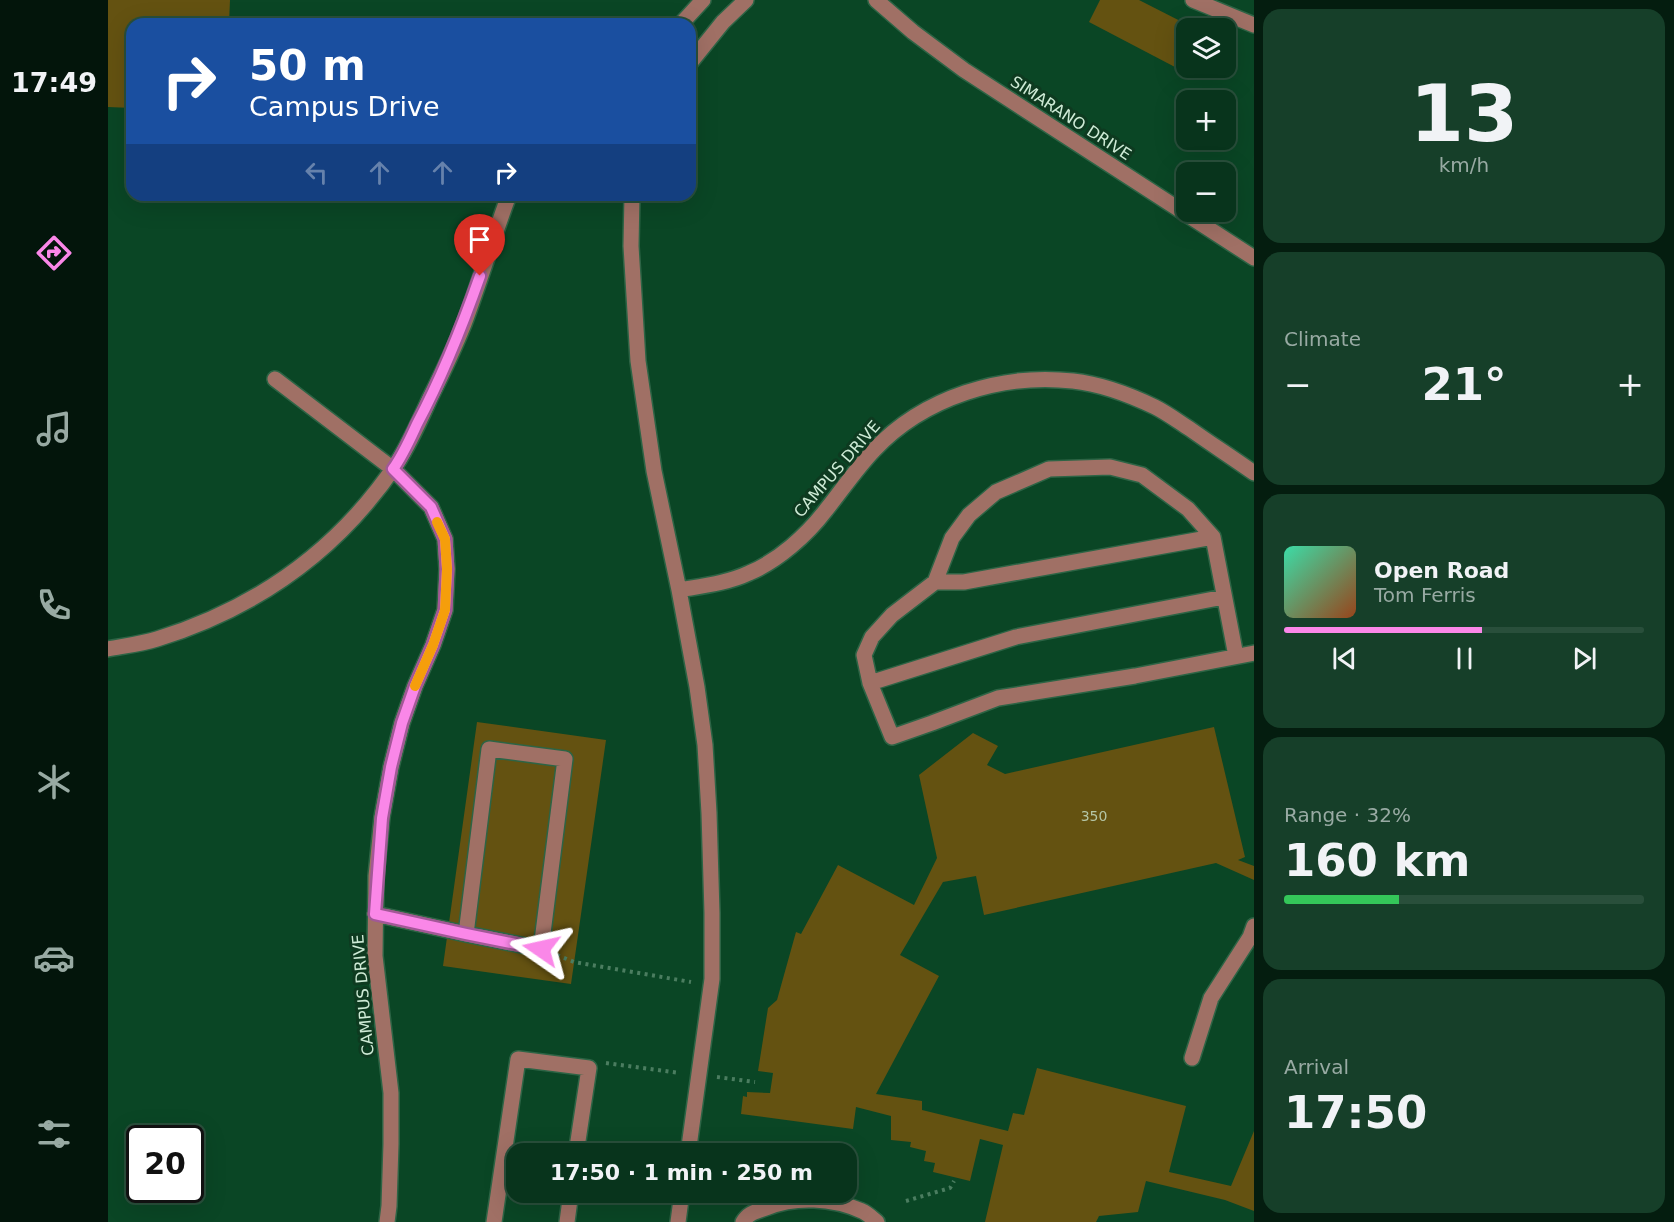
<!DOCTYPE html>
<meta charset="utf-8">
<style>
:root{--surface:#08341c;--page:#163f29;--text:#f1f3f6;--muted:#98aaa3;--line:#294f3b;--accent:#fa87e8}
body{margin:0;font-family:"DejaVu Sans",sans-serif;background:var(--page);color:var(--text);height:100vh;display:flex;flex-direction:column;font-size:22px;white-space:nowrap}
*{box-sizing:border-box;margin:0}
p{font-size:20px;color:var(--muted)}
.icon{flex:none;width:33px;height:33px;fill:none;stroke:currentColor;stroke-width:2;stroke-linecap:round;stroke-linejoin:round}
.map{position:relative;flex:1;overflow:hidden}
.sheet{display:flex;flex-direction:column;gap:9px;padding:9px;background:#041d0f;width:420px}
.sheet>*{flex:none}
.guide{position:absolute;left:18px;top:18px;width:570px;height:183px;border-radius:18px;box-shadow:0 6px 24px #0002,0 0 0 2px var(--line);background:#1a4fa0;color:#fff;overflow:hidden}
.fabs{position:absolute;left:1068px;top:18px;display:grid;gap:12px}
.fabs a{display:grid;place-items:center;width:60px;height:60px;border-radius:12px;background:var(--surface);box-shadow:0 6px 24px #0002,0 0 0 2px var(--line);font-size:30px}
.speed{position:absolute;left:18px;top:1125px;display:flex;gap:12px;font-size:30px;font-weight:700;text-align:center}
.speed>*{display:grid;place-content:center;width:78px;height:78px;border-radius:50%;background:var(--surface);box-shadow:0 6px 24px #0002,0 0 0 2px var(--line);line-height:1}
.speed .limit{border:3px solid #111;border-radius:9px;background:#fff;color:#111}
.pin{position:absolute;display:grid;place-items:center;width:51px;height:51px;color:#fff;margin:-62px -26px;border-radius:50% 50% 50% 0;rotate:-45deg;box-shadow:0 0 6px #0007}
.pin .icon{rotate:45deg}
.me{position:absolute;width:66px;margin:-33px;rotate:281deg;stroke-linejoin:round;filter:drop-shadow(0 0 4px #0008)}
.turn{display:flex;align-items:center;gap:21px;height:126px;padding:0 24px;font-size:27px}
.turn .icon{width:78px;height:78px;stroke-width:2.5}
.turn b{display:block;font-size:42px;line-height:51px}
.lanes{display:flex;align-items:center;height:57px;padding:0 24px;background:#0003;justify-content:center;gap:30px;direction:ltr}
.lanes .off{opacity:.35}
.big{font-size:45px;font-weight:700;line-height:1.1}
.sheet .tile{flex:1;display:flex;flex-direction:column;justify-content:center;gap:9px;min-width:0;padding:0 21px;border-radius:18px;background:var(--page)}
.sheet .dial{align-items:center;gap:0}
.dial b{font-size:78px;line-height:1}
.song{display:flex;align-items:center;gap:18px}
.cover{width:72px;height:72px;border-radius:9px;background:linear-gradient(135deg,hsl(160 70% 55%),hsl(20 70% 35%))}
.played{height:6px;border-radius:3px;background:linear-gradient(90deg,var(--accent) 55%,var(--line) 55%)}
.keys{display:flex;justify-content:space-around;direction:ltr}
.heat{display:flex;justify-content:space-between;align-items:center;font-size:33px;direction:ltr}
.charge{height:9px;border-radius:4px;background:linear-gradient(90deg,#34c759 32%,var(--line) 0)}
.trip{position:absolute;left:398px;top:1143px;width:351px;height:60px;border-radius:18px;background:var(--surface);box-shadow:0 6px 24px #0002,0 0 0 2px var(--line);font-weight:700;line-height:60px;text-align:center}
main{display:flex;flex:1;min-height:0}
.dock{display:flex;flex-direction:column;width:108px;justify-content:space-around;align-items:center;background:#03150b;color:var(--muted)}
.dock .icon{width:42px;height:42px}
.dock .on{color:var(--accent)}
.dock b{font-size:27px;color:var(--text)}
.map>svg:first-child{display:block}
</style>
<main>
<nav class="dock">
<b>17:49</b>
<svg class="icon on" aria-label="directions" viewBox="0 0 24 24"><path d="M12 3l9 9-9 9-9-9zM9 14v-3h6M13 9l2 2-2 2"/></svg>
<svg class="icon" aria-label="music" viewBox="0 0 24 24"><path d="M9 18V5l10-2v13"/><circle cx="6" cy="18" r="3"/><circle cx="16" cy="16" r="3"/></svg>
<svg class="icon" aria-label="phone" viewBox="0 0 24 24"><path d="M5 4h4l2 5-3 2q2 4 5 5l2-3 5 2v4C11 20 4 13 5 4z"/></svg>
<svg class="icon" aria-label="climate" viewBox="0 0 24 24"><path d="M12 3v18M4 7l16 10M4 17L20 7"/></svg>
<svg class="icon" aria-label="car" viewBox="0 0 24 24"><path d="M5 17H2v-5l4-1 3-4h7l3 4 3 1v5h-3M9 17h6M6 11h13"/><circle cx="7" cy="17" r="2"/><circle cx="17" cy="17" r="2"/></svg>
<svg class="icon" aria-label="filters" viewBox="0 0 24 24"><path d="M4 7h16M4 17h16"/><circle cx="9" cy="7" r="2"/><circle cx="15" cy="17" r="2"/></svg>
</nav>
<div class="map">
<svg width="1146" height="1222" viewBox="0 0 1146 1222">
<rect width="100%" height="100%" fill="#0a4625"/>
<path fill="#645211" d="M 0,0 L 122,0 L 121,24 L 24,24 L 24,108 L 0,107 Z
M 992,0 L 1031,0 L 1086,28 L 1078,28 L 1078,68 L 1091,68 L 1086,77 L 981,22 Z
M 369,722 L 498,740 L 463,984 L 335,966 Z
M 1106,727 L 1137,857 L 1130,860 L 1146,866 L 1146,880 L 1108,863 L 876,915 L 868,876 L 835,882 L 792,955 L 831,976 L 768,1094 L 814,1101 L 814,1110 L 900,1131 L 905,1113 L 916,1115 L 929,1068 L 1078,1106 L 1061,1172 L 1123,1186 L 1146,1131 L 1146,1211 L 1117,1200 L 1038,1181 L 1030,1212 L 991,1216 L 988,1222 L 877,1222 L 895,1145 L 872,1139 L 862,1181 L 825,1172 L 827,1163 L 816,1161 L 818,1151 L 802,1147 L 803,1142 L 783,1140 L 783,1116 L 748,1107 L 745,1129 L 633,1114 L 635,1096 L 639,1097 L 639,1092 L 662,1093 L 665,1073 L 650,1071 L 660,1008 L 669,1000 L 688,932 L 693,934 L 730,865 L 806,905 L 829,858 L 811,775 L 865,733 L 890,746 L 879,765 L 897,774 Z"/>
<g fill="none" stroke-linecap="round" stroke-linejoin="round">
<g stroke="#2d6445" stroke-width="18">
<path id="minor" d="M 768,0 L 805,32 L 856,70 L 1146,258
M 1085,0 L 1146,25
M 573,24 L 595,0
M 582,63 L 615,22 L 638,0
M 524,195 L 523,246 L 530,361 L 546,471 L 571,590 L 589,687 L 597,745 L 601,813 L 604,913 L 604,979 L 580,1154
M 167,379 L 285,469 L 323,507 L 337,539 L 339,569 L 337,610 L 325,645 L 307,686 L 294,723 L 283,767 L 274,817 L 268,876 L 267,956 L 283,1093 L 283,1144 L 281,1206 L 279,1222
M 827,582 L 856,582 L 1105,537
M 571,590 C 594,586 620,583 641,573 C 670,561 699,535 718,510 C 734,490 748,469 766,450 C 816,397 894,373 965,381 C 993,384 1022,395 1047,407 C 1059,413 1071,422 1082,429 C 1103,444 1125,458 1146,473
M 0,649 C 16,646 33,644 49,639 C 149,608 230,551 289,463 C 302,443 312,420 322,398 C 334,374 346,349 356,324 C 372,281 385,238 401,195
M 1128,656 L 1105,537 L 1080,509 L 1034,475 L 1002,467 L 941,469 L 888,492 L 861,515 L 844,538 L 827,582 L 784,615 L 764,637 L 756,655 L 762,683 L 784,737 L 824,723 L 890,698 L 1027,676 L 1146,653
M 762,683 L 908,637 L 1116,597
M 267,914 L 358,934 L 433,949 L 457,759 L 381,749 L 358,934
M 1084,1058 L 1103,998 L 1142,937 L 1146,926
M 386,1222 L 410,1059 L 481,1068 L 468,1154
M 459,1222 L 463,1192
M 570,1222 L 574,1192
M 635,1222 C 641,1212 648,1212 658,1208 C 688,1196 724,1198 754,1211 C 759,1213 764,1218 769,1222"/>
</g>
<path stroke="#4b7d60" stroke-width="4" stroke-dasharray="3 4.5" stroke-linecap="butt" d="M 449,955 L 466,962 L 583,982
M 498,1063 L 572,1073
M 609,1077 L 647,1082
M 798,1201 L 842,1188 L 846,1181"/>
<use href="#minor" stroke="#a07065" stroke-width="15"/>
</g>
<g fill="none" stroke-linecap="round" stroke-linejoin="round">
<g stroke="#a25897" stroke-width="15">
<path id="route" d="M 372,276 C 354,327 334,377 309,424 C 302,439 295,455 285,469 L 323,507 L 337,539 L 339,569 L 337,610 L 325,645 L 307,686 L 294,723 L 283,767 L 274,818 L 267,914 L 358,934 L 433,949"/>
</g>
<use href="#route" stroke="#fa87e8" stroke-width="10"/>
<path stroke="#f59e0b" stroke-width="10" d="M 307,686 L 325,645 L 337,610 L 339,569 L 337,539 L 329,522"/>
</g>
<g text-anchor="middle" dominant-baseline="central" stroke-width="6" stroke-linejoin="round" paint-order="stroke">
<g font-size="14" fill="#b4c5a5">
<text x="986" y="816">350</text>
</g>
<g font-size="16" fill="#ceebd6" stroke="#0e3a20">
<text transform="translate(963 118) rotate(33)">SIMARANO DRIVE</text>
<text transform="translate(729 469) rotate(-49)">CAMPUS DRIVE</text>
<text transform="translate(255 995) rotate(-95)">CAMPUS DRIVE</text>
</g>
</g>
</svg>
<div class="fabs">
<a><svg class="icon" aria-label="layers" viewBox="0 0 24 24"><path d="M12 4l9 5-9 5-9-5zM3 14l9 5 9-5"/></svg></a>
<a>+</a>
<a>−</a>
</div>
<div class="speed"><div class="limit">20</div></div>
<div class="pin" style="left:372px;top:276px;background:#d93025"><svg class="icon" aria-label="arrive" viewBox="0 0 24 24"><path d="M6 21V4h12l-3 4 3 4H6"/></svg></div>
<svg class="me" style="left:433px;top:949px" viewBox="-20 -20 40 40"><path d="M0-17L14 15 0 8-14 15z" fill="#fa87e8" stroke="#fff" stroke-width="4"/></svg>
<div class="trip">17:50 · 1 min · 250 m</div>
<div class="guide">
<div class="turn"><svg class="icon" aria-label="right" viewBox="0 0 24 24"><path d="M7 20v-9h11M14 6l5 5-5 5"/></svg><div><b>50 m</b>Campus Drive</div></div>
<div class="lanes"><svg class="icon off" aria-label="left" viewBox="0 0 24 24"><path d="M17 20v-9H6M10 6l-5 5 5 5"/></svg><svg class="icon off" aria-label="ahead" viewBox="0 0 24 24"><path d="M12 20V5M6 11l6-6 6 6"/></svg><svg class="icon off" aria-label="ahead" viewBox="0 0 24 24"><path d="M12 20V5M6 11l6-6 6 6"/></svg><svg class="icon" aria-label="right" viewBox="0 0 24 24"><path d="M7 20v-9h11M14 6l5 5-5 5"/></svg></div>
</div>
</div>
<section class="sheet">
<div class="tile dial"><b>13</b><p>km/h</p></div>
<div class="tile"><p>Climate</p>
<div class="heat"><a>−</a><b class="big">21°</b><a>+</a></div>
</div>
<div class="tile">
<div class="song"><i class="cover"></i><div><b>Open Road</b><p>Tom Ferris</p></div></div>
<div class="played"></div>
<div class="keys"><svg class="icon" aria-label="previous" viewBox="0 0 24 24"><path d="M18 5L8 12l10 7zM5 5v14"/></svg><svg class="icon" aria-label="pause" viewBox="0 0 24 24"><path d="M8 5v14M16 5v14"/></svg><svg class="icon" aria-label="next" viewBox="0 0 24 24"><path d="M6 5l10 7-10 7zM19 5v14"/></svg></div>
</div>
<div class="tile"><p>Range · 32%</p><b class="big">160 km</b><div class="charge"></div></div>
<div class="tile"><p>Arrival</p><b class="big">17:50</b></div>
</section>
</main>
